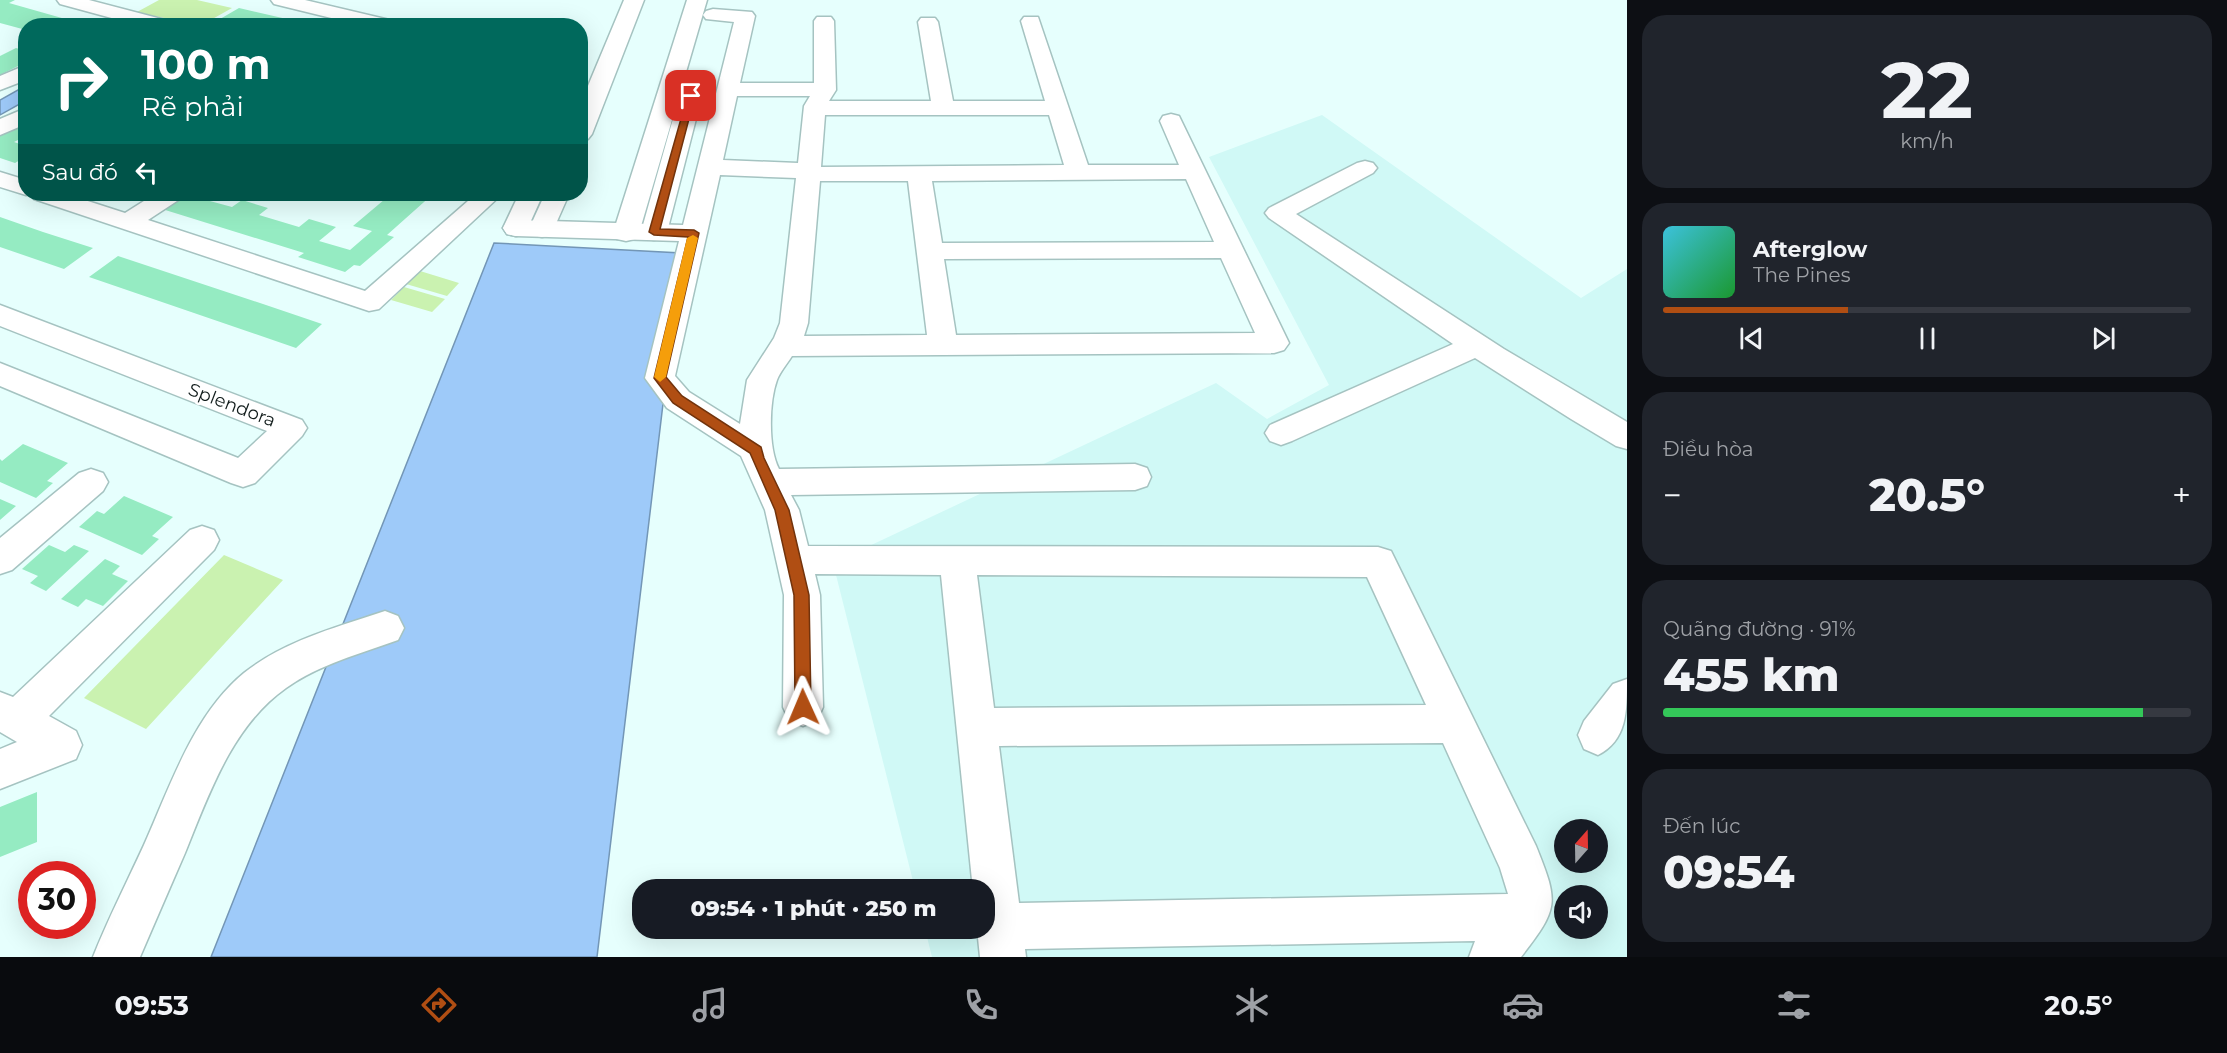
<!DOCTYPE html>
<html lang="vi">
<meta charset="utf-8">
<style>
:root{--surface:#171b24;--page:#20242c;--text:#f1f3f6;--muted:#9ea1a6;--line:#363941;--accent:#b04e13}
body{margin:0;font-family:Montserrat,sans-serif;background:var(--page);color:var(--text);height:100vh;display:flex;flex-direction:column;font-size:22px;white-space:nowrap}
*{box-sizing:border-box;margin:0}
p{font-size:20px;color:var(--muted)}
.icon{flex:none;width:33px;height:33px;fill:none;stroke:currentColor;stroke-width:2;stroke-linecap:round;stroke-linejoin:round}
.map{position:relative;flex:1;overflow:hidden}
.sheet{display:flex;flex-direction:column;gap:15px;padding:15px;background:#0d0f14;width:600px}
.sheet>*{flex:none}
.guide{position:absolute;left:18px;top:18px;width:570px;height:183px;border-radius:24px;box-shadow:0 6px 24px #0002;background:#00695c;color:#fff;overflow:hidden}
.needle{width:39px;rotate:20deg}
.tools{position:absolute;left:1554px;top:819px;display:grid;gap:12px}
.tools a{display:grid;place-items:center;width:54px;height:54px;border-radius:50%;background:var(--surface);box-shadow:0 6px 24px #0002;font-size:30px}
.speed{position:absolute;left:18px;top:861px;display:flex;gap:12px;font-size:30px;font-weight:700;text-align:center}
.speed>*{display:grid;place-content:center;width:78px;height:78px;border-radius:50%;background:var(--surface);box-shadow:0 6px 24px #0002;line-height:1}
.speed .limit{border:9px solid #d22;background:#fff;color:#111}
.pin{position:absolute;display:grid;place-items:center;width:51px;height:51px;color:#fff;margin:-26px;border-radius:12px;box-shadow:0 3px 9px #0006}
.me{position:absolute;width:66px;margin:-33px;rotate:359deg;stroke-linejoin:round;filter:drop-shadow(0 0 4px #0008)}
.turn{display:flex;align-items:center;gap:21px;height:126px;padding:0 24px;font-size:27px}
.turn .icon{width:78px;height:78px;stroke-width:2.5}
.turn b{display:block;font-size:42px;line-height:51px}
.then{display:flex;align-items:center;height:57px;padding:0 24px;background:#0003;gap:12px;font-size:22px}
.big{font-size:45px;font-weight:800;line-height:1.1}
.sheet .card{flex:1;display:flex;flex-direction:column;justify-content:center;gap:9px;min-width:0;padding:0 21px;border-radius:24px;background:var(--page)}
.sheet .dial{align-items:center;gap:0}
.dial b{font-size:78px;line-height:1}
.song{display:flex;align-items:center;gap:18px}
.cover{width:72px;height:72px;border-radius:9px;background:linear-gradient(135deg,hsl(190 70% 55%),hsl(130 70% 35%))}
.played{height:6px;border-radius:3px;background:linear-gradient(90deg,var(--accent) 35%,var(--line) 35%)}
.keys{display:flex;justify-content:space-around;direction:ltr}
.heat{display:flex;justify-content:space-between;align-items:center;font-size:33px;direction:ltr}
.charge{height:9px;border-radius:4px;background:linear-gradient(90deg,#34c759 91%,var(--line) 0)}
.trip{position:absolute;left:632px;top:879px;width:363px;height:60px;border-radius:24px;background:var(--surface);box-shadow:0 6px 24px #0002;font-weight:800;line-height:60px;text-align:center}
.dock{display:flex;height:96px;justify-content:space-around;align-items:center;background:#090b0e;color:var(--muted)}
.dock .icon{width:42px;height:42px}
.dock .active{color:var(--accent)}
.dock b{font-size:27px;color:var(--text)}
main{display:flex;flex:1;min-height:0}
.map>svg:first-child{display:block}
</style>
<main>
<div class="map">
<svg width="1627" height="957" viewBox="0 0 1627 957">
<rect width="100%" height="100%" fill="#e6fffd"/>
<path fill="#d0f9f6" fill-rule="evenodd" d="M 1322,115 L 1581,298 L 1627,269 L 1627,957 L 932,957 L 925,929 L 984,928 L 984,890 L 915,889 L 833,563 L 1216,383 L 1267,419 L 1329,385 L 1209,157 ZM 1564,830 L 1598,830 L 1598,862 L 1564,862 ZM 1564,896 L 1598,896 L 1598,928 L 1564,928 Z"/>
<path fill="#caf2b0" d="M 159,0 L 197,0 L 232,8 L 200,26 L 137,12 Z
M 420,271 L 459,283 L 447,296 L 406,284 Z
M 404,287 L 445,299 L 432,312 L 391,300 Z
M 224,555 L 283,580 L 146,729 L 84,698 Z"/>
<path fill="#9ecaf9" stroke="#7396b6" stroke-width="1.5" d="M 25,86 L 25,101 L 0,115 L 0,100 Z
M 494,243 L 681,253 L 597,957 L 211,957 Z"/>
<path fill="#95ebc2" d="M 0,0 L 15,0 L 9,3 L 90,26 L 26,26 L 26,30 L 0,23 Z
M 239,8 L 313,25 L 313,26 L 249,26 L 220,19 Z
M 16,48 L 26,51 L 26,62 L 0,75 L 0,56 Z
M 26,122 L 26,136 L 14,142 L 26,146 L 26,162 L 20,160 L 15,163 L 0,158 L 0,136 Z
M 121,194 L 156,194 L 143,202 Z
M 184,194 L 232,207 L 242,200 L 268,208 L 259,215 L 299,227 L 309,219 L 336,227 L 319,241 L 350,250 L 372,231 L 353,226 L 391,194 L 433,194 L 387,235 L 394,237 L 360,266 L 354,265 L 345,272 L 298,257 L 304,253 L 162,209 Z
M 0,217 L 43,232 L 93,248 L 64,269 L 0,247 Z
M 118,256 L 263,304 L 322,324 L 296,348 L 89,277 Z
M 23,444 L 68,463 L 47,481 L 53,483 L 36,498 L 0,482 L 0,459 L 2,461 Z
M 124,496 L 173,517 L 152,536 L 159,539 L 142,555 L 79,527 L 97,511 L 104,514 Z
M 0,499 L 16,506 L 0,520 Z
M 49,545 L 65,552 L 74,545 L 89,551 L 46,591 L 30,583 L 38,576 L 22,569 Z
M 105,559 L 120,566 L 112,574 L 128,581 L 103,606 L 86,599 L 78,607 L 61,599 Z
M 37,792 L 37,842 L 0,857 L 0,807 Z"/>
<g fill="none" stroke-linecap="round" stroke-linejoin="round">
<g stroke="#a5c3c1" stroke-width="3">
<path id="minor" d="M 57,0 L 89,0 L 173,22 L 176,26 L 141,26 L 60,4 Z
M 271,0 L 305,0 L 398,22 L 401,26 L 364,26 L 274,4 Z
M 713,9 L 752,12 L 755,16 L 740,83 L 814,83 L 814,21 L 817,17 L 831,17 L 834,21 L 836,90 L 829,101 L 931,101 L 918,22 L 921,18 L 935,18 L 938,22 L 953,101 L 1045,101 L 1021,21 L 1024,17 L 1038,17 L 1088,165 L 1179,165 L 1160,121 L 1163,116 L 1171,114 L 1179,116 L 1289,343 L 1284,350 L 1274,353 L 792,356 C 787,364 780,372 777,380 C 769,402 768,448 779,469 L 1135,464 L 1147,468 L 1151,477 L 1147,486 L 1135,490 L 791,495 L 799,510 L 808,546 L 1378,547 L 1391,551 L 1536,846 C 1559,903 1559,908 1521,957 L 1469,957 L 1475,941 L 1025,949 L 1026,957 L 980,957 L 977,928 L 984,928 L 984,890 L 973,890 L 941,575 L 815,574 L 820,595 L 823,707 L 817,720 L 803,726 L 789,720 L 783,707 L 784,595 L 765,510 L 741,456 L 667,408 L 645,378 L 679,241 L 516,236 L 507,234 L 503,228 L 507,222 L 516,220 L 683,225 L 734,22 L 706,19 L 703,15 L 706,11 ZM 737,96 L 810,96 L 804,106 L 798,163 L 723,160 ZM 825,115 L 1049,115 L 1064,165 L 821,167 ZM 720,175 L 796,178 L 780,323 L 774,338 L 747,380 L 740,424 L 689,392 L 675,376 ZM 1186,179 L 1214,242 L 942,243 L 932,181 ZM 820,181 L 908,181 L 927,335 L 804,336 L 808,323 ZM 1221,258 L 1255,333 L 956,335 L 944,259 ZM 977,575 L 1367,577 L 1426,705 L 994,708 ZM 1443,743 L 1500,868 L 1508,894 L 1019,903 L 999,746 Z
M 26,65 L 26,80 L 0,90 L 0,76 Z
M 26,108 L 26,124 L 0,135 L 0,119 Z
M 1365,161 L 1373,163 L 1377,168 L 1373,173 L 1296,214 L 1504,349 L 1627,422 L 1627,449 L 1616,446 L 1571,419 L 1475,358 L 1292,441 L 1281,445 L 1270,441 L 1265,433 L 1270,425 L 1453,344 L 1269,218 L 1265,213 L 1269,208 L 1357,163 Z
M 0,172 L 26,180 L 26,194 L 66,194 L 125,213 L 155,194 L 183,194 L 180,199 L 148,220 L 365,291 L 476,194 L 502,194 L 379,309 L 369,311 L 34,199 L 31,194 L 26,195 L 0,187 Z
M 0,305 L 302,420 L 307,428 L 302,436 L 255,483 L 243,487 L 231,483 L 0,386 L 0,363 L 238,458 L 267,431 L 0,326 Z
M 91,469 L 103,473 L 108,482 L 103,491 L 12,570 L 0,574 L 0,538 L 79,473 Z
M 202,526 L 214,530 L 219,540 L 214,550 L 49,716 L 76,731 L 82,745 L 76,759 L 0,789 L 0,749 L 17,742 L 0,732 L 0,692 L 13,697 L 190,530 Z
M 385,611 L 398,616 L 404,628 L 398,640 C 360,654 320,664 286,688 C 232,726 209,794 185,853 C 170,887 155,922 140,957 L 93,957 C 108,919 127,882 144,845 C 170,787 193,715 244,673 C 284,641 337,627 385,611 Z
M 1627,679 C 1627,712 1627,740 1598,755 L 1584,749 L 1578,735 L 1584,721 L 1613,684 Z"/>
</g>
<g stroke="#a5c3c1" stroke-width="3">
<path id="major" d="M 624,0 L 644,0 L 592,134 L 588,139 L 580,141 L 580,105 Z
M 687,0 L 707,0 L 639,233 L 635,239 L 626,241 L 617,239 L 613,233 Z
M 695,74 L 703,75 L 706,80 L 667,232 L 663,238 L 654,240 L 645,238 L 641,232 L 684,80 L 687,75 Z
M 519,194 L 543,194 L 525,234 L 516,236 L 507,234 L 503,228 Z
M 545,194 L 569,194 L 551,235 L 542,237 L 533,235 L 529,229 Z"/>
</g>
<use href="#minor" fill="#fff" fill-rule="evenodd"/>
<use href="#major" fill="#fff" fill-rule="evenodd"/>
</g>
<path fill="#b04e13" stroke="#72330c" stroke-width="1.5" d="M 688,94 L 695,96 L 660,229 L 694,230 L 699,233 L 666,377 L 682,396 L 761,447 L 764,458 L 789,510 L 809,595 L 811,707 L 809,713 L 803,715 L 797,713 L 795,707 L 794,595 L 775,510 L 750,453 L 673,403 L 654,378 L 688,237 L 654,235 L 649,232 Z"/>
<path fill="#f59e0b" d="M 693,235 L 698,238 L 666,377 L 660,382 L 654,377 L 687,238 Z"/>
<g text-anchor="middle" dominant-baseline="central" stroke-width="5" stroke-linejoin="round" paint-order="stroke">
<g font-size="18" fill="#101b1a" stroke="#fff">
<text transform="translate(232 405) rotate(21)">Splendora</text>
</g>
</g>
</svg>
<div class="tools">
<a><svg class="needle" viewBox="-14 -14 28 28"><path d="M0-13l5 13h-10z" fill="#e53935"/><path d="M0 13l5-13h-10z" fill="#9ea1a6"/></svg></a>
<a><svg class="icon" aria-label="sound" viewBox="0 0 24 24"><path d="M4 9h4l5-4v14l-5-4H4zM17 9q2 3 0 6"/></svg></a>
</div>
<div class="speed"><div class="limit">30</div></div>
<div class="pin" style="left:691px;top:96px;background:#d93025"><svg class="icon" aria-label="arrive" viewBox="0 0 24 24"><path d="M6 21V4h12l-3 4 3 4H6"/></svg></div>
<svg class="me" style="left:803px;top:707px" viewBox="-20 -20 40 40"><path d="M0-17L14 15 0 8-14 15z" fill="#b04e13" stroke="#fff" stroke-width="4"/></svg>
<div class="trip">09:54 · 1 phút · 250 m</div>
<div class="guide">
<div class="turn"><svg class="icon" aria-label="right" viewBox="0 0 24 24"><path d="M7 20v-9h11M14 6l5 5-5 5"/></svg><div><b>100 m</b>Rẽ phải</div></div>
<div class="then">Sau đó<svg class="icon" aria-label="left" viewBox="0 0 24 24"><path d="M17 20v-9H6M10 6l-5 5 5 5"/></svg></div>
</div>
</div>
<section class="sheet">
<div class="card dial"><b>22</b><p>km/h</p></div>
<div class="card">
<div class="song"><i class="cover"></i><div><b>Afterglow</b><p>The Pines</p></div></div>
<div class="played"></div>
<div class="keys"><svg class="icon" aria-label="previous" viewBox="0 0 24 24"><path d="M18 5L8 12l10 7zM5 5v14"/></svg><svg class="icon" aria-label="pause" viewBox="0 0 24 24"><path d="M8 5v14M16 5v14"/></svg><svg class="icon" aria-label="next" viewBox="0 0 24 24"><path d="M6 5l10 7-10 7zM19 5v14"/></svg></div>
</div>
<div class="card"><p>Điều hòa</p>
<div class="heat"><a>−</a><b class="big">20.5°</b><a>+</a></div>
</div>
<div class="card"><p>Quãng đường · 91%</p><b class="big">455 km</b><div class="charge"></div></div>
<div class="card"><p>Đến lúc</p><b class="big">09:54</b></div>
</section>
</main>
<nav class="dock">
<b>09:53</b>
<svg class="icon active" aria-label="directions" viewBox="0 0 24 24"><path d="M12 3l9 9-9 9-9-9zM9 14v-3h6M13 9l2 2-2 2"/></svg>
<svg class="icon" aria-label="music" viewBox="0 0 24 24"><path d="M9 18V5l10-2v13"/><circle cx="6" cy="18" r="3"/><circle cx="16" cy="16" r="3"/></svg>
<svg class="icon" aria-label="phone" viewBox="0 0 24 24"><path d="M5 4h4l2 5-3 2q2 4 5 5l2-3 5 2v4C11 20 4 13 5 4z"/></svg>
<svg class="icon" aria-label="climate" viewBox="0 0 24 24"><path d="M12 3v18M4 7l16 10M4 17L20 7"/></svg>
<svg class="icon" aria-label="car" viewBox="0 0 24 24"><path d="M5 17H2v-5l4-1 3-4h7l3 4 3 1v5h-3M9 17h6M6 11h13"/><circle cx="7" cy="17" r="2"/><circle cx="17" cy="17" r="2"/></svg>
<svg class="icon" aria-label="filters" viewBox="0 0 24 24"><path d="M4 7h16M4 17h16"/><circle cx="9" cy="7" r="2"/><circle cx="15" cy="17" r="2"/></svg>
<b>20.5°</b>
</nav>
